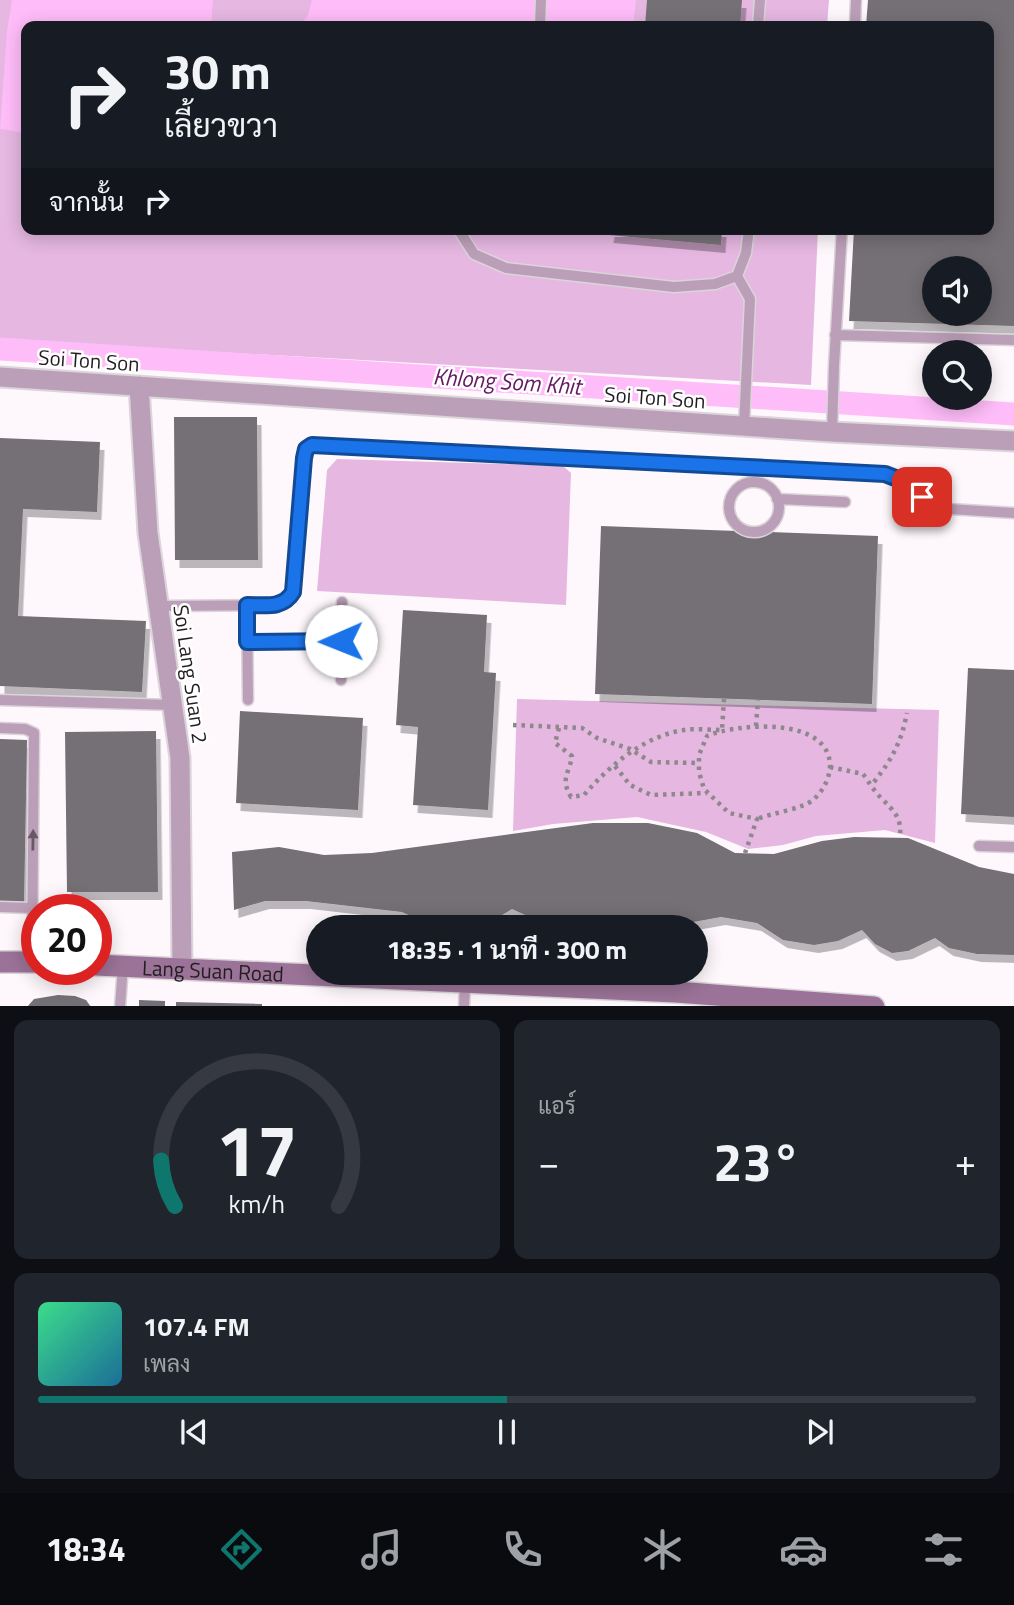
<!DOCTYPE html>
<html lang="th">
<meta charset="utf-8">
<style>
:root{--surface:#171b24;--page:#20242c;--text:#f1f3f6;--muted:#9ea1a6;--line:#363941;--accent:#0f766e}
body{margin:0;font-family:"Titillium Web",Sarabun,sans-serif;background:var(--page);color:var(--text);height:100vh;display:flex;flex-direction:column;font-size:26px;white-space:nowrap}
*{box-sizing:border-box;margin:0}
p{font-size:23px;color:var(--muted)}
.icon{flex:none;width:38px;height:38px;fill:none;stroke:currentColor;stroke-width:2;stroke-linecap:round;stroke-linejoin:round}
.map{position:relative;height:1006px;overflow:hidden}
.side{display:flex;flex-direction:column;gap:14px;padding:14px;background:#0d0f14;flex:1}
.side>*{flex:none}
.top-card{position:absolute;left:21px;top:21px;width:973px;height:214px;border-radius:14px;box-shadow:0 4px 18px #0003;background:#171b24;color:var(--text);overflow:hidden}
.fabs{position:absolute;left:922px;top:256px;display:grid;gap:14px}
.fabs a{display:grid;place-items:center;width:70px;height:70px;border-radius:50%;background:var(--surface);box-shadow:0 4px 18px #0003;font-size:35px}
.speed{position:absolute;left:21px;top:894px;display:flex;gap:14px;font-size:35px;font-weight:700;text-align:center}
.speed>*{display:grid;place-content:center;width:91px;height:91px;border-radius:50%;background:var(--surface);box-shadow:0 4px 18px #0003;line-height:1}
.speed .limit{border:10px solid #d22;background:#fff;color:#111}
.pin{position:absolute;display:grid;place-items:center;width:60px;height:60px;color:#fff;margin:-30px;border-radius:14px;box-shadow:0 4px 10px #0006}
.me{position:absolute;width:77px;margin:-38px;rotate:269deg;stroke-linejoin:round;filter:drop-shadow(0 0 5px #0008)}
.turn{display:flex;align-items:center;gap:24px;height:147px;padding:0 28px;font-size:32px}
.turn .icon{width:91px;height:91px;stroke-width:2.5}
.turn b{display:block;font-size:49px;line-height:60px}
.then{display:flex;align-items:center;height:66px;padding:0 28px;background:#0003;gap:14px;font-size:26px}
.big{font-size:52px;font-weight:700;line-height:1.1}
.side .card{flex:1;display:flex;flex-direction:column;justify-content:center;gap:10px;min-width:0;padding:0 24px;border-radius:14px;background:var(--page)}
.side .dial{align-items:center;gap:0}
.dial svg{height:182px;overflow:visible;fill:none;stroke:var(--line);stroke-width:7;stroke-linecap:round;text-anchor:middle}
.dial text{fill:var(--text);stroke:none}
.song{display:flex;align-items:center;gap:21px}
.cover{width:84px;height:84px;border-radius:10px;background:linear-gradient(135deg,hsl(150 70% 55%),hsl(200 70% 35%))}
.played{height:7px;border-radius:4px;background:linear-gradient(90deg,var(--accent) 50%,var(--line) 50%)}
.keys{display:flex;justify-content:space-around;direction:ltr}
.heat{display:flex;justify-content:space-between;align-items:center;font-size:38px;direction:ltr}
.side .tiles{flex:1;display:grid;gap:14px;grid-template-columns:1fr 1fr}
.card:last-child{grid-column:span 2}
.trip{position:absolute;left:306px;top:915px;width:402px;height:70px;border-radius:35px;background:var(--surface);box-shadow:0 4px 18px #0003;font-weight:700;line-height:70px;text-align:center}
.tab-bar{display:flex;height:112px;justify-content:space-around;align-items:center;background:#090b0e;color:var(--muted)}
.tab-bar .icon{width:49px;height:49px}
.tab-bar .on{color:var(--accent)}
.tab-bar b{font-size:32px;color:var(--text)}
.map>svg:first-child{display:block}
</style>
<div class="map">
<svg width="1014" height="1007" viewBox="0 0 1014 1007">
<defs>
<filter id="shadow"><feDropShadow dx="4.5" dy="8" stdDeviation="0" flood-color="#0004"/></filter>
</defs>
<rect width="100%" height="100%" fill="#fef8fd"/>
<path fill="#e5b7e1" d="M 0,0 L 829,0 L 827,26 L 26,26 L 26,229 L 818,229 L 811,385 L 0,340 Z
M 337,459 L 563,466 L 571,473 L 566,605 L 317,591 L 327,470 Z
M 517,699 L 939,710 L 935,843 L 885,830 L 816,836 L 783,845 L 748,849 L 706,832 L 637,817 L 553,824 L 513,831 Z"/>
<path fill="#febcf8" d="M 12,0 L 213,0 L 211,26 L 26,26 L 26,133 L 0,129 L 7,31 Z
M 312,0 L 636,0 L 633,26 L 300,26 L 308,15 Z"/>
<g fill="none" stroke-linecap="round" stroke-linejoin="round">
<path stroke="#febcf8" stroke-width="23" d="M 0,349 L 1014,414"/>
</g>
<path fill="#746f74" fill-rule="evenodd" filter="url(#shadow)" d="M 647,0 L 742,0 L 740,26 L 645,26 Z
M 868,0 L 1014,0 L 1014,326 L 849,321 L 854,229 L 989,229 L 989,26 L 866,26 ZM 934,268 L 980,268 L 980,313 L 934,313 Z
M 610,229 L 722,229 L 721,245 L 609,235 Z
M 174,417 L 257,417 L 258,560 L 175,560 Z
M 0,438 L 100,442 L 97,512 L 23,509 L 18,616 L 146,621 L 142,692 L 0,686 Z
M 601,526 L 878,536 L 872,704 L 595,694 Z
M 403,610 L 487,615 L 484,672 L 496,673 L 488,810 L 413,805 L 418,727 L 396,725 Z
M 968,668 L 1014,670 L 1014,817 L 961,814 Z
M 240,711 L 363,718 L 358,810 L 236,803 Z
M 156,731 L 158,892 L 67,892 L 65,732 Z
M 0,739 L 27,740 L 24,904 L 0,903 Z
M 593,823 L 648,823 L 697,833 L 735,853 L 774,854 L 822,841 L 854,837 L 908,838 L 979,867 L 1014,874 L 1014,955 L 977,954 L 949,948 L 935,938 L 908,951 L 892,953 L 875,944 L 862,930 L 838,941 L 814,945 L 783,940 L 757,923 L 721,917 L 660,928 L 554,928 L 512,909 L 484,926 L 443,928 L 432,926 L 402,912 L 306,901 L 265,901 L 234,910 L 232,852 L 279,847 L 324,855 L 372,853 Z
M 58,995 L 75,996 L 86,1000 L 91,1007 L 27,1007 L 34,999 Z
M 139,1000 L 165,1001 L 165,1007 L 139,1007 Z
M 176,1002 L 262,1004 L 262,1007 L 176,1007 Z"/>
<g fill="none" stroke-linecap="round" stroke-linejoin="round">
<g stroke="#dbd5da" stroke-width="13">
<path id="lane" d="M 540,26 L 541,0
M 758,26 L 760,0
M 855,26 L 856,0
M 458,229 L 474,254 L 506,268 L 674,287 L 715,284 L 737,276 L 746,253 L 749,229
M 737,276 L 750,299 L 744,426
M 835,335 L 1014,340
M 832,432 L 834,366 L 842,229
M729 507a25 25 0 1 1 50 0a25 25 0 1 1-50 0Z
M 777,499 L 845,502
M 247,605 L 248,700
M 159,606 L 280,605 L 288,600 L 293,592 L 304,458 C 307,449 309,445 319,444 L 885,474 L 910,486 L 933,508 L 1014,513
M 247,642 L 341,641
M 341,680 L 342,602
M 0,700 L 173,705
M 0,728 L 25,729 L 34,733 L 32,962
M 979,846 L 1014,847
M 0,907 L 32,908
M 120,1007 L 123,966
M 464,1007 L 465,984"/>
</g>
<g stroke="#dbd5da" stroke-width="23">
<path id="street" d="M 0,377 L 832,432 L 1014,441
M 139,386 L 148,533 L 180,758 L 182,969"/>
</g>
<g stroke="#dbd5da" stroke-width="24">
<g id="secondary">
<path d="M 0,962 L 37,962"/>
<path id="s1" d="M 96,965 L 676,992 L 874,1007"/>
</g>
</g>
<path stroke="#8d888c" stroke-width="4.5" stroke-dasharray="3.5 5" stroke-linecap="butt" d="M 513,725 L 582,728 L 597,738 L 630,749 L 651,762 L 699,763
M 756,726 L 758,700
M 559,728 L 555,743 L 572,756 C 569,775 560,778 571,797 L 584,795 C 609,766 644,736 684,730 C 696,728 710,730 722,730 L 724,699
M 615,766 L 630,785 L 651,795 L 707,793
M 830,767 L 863,774 C 869,782 874,791 881,798 C 894,811 902,818 900,837
M 874,782 C 892,759 901,743 907,713
M 745,853 L 757,819 L 729,813 L 704,789 L 699,772 L 699,755 L 707,736 C 738,723 831,716 830,767 C 829,780 823,791 813,800 C 802,809 772,813 757,819"/>
<use href="#lane" stroke="#bb9fb8" stroke-width="10"/>
<use href="#street" stroke="#bb9fb8" stroke-width="19"/>
<use href="#secondary" stroke="#9b7398" stroke-width="21"/>
</g>
<defs><path id="oneway-solid" d="M-6-.8H1V-3.2L6.5 0L1 3.2V.8H-6Z" transform="scale(1.75)"/></defs>
<use fill="#665864" href="#oneway-solid" transform="translate(33 840) rotate(-89)"/>
<g fill="none" stroke-linecap="round" stroke-linejoin="round">
<g stroke="#114b97" stroke-width="18">
<path id="route" d="M 341,641 L 247,642 L 247,605 C 265,605 283,609 293,592 L 304,458 L 306,449 L 312,445 L 885,474 L 898,479 L 922,497"/>
</g>
<use href="#route" stroke="#1a73e8" stroke-width="12"/>
</g>
<g text-anchor="middle" dominant-baseline="central" stroke-width="5" stroke-linejoin="round" paint-order="stroke">
<g font-size="21" fill="#211e20" stroke="#fff">
<text transform="translate(89 360) rotate(4)">Soi Ton Son</text>
<text transform="translate(655 397) rotate(4)">Soi Ton Son</text>
<text transform="translate(191 674) rotate(82)">Soi Lang Suan 2</text>
<text stroke="none"><textPath href="#s1" startOffset="117">Lang Suan Road</textPath></text>
</g>
<g font-size="23" font-style="italic" fill="#651b63" stroke="#fff">
<text transform="translate(507 381) rotate(4)">Khlong Som Khit</text>
</g>
</g>
</svg>
<div class="fabs">
<a><svg class="icon" aria-label="sound" viewBox="0 0 24 24"><path d="M4 9h4l5-4v14l-5-4H4zM17 9q2 3 0 6"/></svg></a>
<a><svg class="icon" aria-label="search" viewBox="0 0 24 24"><circle cx="10" cy="10" r="6"/><path d="M15 15l6 6"/></svg></a>
</div>
<div class="speed"><div class="limit">20</div></div>
<div class="pin" style="left:922px;top:497px;background:#d93025"><svg class="icon" aria-label="arrive" viewBox="0 0 24 24"><path d="M6 21V4h12l-3 4 3 4H6"/></svg></div>
<svg class="me" style="left:341px;top:641px" viewBox="-20 -20 40 40"><circle r="19" fill="#fff"/><path d="M0-13L10 11 0 6-10 11z" fill="#1a73e8"/></svg>
<div class="trip">18:35 · 1 นาที · 300 m</div>
<div class="top-card">
<div class="turn"><svg class="icon" aria-label="right" viewBox="0 0 24 24"><path d="M7 20v-9h11M14 6l5 5-5 5"/></svg><div><b>30 m</b>เลี้ยวขวา</div></div>
<div class="then">จากนั้น<svg class="icon" aria-label="right" viewBox="0 0 24 24"><path d="M7 20v-9h11M14 6l5 5-5 5"/></svg></div>
</div>
</div>
<section class="side">
<div class="tiles">
<div class="card dial"><svg viewBox="0 0 100 80">
<path d="M14 69A42 42 0 1 1 86 69"/>
<path d="M14 69A42 42 0 0 1 8 49" stroke="#0f766e"/>
<text x="50" y="56" font-size="32" font-weight="700">17</text>
<text x="50" y="72" font-size="11">km/h</text>
</svg></div>
<div class="card"><p>แอร์</p>
<div class="heat"><a>−</a><b class="big">23°</b><a>+</a></div>
</div>
<div class="card">
<div class="song"><i class="cover"></i><div><b>107.4 FM</b><p>เพลง</p></div></div>
<div class="played"></div>
<div class="keys"><svg class="icon" aria-label="previous" viewBox="0 0 24 24"><path d="M18 5L8 12l10 7zM5 5v14"/></svg><svg class="icon" aria-label="pause" viewBox="0 0 24 24"><path d="M8 5v14M16 5v14"/></svg><svg class="icon" aria-label="next" viewBox="0 0 24 24"><path d="M6 5l10 7-10 7zM19 5v14"/></svg></div>
</div>
</div>
</section>
<nav class="tab-bar">
<b>18:34</b>
<svg class="icon on" aria-label="directions" viewBox="0 0 24 24"><path d="M12 3l9 9-9 9-9-9zM9 14v-3h6M13 9l2 2-2 2"/></svg>
<svg class="icon" aria-label="music" viewBox="0 0 24 24"><path d="M9 18V5l10-2v13"/><circle cx="6" cy="18" r="3"/><circle cx="16" cy="16" r="3"/></svg>
<svg class="icon" aria-label="phone" viewBox="0 0 24 24"><path d="M5 4h4l2 5-3 2q2 4 5 5l2-3 5 2v4C11 20 4 13 5 4z"/></svg>
<svg class="icon" aria-label="climate" viewBox="0 0 24 24"><path d="M12 3v18M4 7l16 10M4 17L20 7"/></svg>
<svg class="icon" aria-label="car" viewBox="0 0 24 24"><path d="M5 17H2v-5l4-1 3-4h7l3 4 3 1v5h-3M9 17h6M6 11h13"/><circle cx="7" cy="17" r="2"/><circle cx="17" cy="17" r="2"/></svg>
<svg class="icon" aria-label="filters" viewBox="0 0 24 24"><path d="M4 7h16M4 17h16"/><circle cx="9" cy="7" r="2"/><circle cx="15" cy="17" r="2"/></svg>
</nav>
